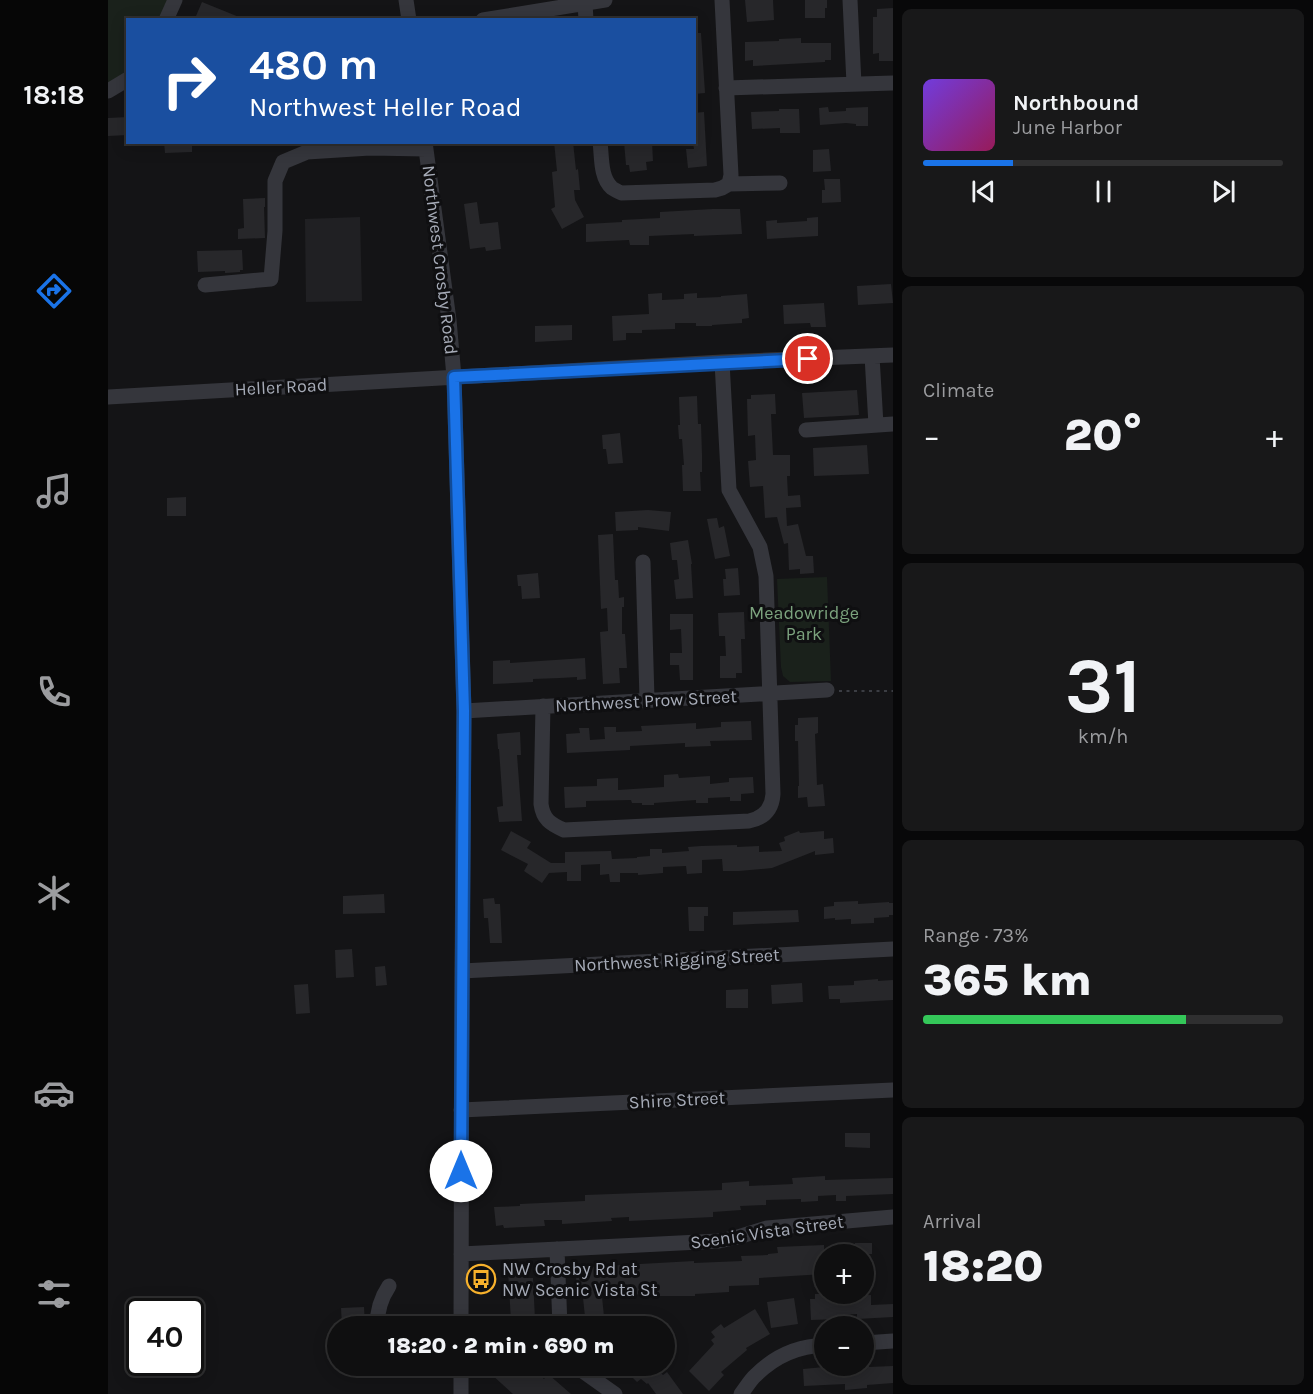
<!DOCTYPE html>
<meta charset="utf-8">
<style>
:root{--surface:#0f0f10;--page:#181819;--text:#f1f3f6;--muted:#9b9c9f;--line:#2f2f30;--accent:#1a73e8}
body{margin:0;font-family:Karla,sans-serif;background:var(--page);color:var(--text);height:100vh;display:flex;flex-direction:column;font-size:22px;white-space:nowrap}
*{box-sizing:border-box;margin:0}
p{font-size:20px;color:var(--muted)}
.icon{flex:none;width:33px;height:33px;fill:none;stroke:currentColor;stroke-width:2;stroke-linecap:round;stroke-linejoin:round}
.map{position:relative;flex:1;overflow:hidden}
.side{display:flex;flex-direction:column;gap:9px;padding:9px;background:#080809;width:420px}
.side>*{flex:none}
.hud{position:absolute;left:18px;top:18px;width:570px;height:126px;border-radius:0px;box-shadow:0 3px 15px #0003,0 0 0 2px var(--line);background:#1a4fa0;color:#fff;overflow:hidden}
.tools{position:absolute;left:706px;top:1244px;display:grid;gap:12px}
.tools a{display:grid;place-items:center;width:60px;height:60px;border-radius:50%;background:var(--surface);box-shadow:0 3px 15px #0003,0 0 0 2px var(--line);font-size:30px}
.speed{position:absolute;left:18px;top:1298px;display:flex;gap:12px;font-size:30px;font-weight:700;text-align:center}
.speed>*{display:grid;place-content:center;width:78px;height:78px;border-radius:50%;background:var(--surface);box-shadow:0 3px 15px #0003,0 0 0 2px var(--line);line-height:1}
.speed .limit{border:3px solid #111;border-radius:9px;background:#fff;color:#111}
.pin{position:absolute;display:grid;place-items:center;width:51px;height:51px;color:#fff;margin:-26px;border:3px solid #fff;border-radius:50%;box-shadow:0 2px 6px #0007}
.me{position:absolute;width:66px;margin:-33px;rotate:0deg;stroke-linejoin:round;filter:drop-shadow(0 0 4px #0008)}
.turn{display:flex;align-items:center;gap:21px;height:126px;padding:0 24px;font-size:27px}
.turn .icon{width:78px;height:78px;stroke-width:2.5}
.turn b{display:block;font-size:42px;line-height:51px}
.big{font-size:45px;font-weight:800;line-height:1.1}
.side .widget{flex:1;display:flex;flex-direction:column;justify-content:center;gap:9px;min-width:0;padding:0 21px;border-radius:9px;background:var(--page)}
.side .dial{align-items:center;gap:0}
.dial b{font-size:78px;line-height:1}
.song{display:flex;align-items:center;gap:18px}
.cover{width:72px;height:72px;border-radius:9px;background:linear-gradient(135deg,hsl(260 70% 55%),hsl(330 70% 35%))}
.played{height:6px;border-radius:3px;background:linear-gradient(90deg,var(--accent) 25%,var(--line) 25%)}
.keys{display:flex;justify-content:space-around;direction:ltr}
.heat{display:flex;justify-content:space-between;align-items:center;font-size:33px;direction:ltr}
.charge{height:9px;border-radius:4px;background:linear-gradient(90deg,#34c759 73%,var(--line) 0)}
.trip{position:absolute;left:219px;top:1316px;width:348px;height:60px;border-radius:30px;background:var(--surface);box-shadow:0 3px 15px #0003,0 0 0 2px var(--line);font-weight:800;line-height:60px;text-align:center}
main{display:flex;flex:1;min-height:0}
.menu{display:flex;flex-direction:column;width:108px;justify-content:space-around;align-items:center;background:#060606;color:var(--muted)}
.menu .icon{width:42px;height:42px}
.menu .active{color:var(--accent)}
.menu b{font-size:27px;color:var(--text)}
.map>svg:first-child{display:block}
</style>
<main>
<nav class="menu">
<b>18:18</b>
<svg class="icon active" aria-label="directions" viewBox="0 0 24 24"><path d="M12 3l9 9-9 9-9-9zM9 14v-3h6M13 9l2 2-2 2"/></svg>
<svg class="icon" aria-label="music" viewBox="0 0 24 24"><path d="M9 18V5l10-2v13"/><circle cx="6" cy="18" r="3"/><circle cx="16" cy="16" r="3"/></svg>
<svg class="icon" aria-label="phone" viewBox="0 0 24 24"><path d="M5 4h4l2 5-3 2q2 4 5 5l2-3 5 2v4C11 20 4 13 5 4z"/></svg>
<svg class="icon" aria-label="climate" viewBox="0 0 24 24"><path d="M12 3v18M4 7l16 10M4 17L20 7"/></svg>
<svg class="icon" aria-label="car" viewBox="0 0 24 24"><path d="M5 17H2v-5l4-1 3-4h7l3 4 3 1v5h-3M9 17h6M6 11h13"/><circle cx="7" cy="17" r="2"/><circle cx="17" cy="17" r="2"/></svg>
<svg class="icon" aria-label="filters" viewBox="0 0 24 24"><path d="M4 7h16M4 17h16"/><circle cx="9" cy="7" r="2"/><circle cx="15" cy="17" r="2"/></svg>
</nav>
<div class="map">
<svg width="785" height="1394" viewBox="0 0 785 1394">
<rect width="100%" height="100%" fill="#141416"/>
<path fill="#202023" d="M 252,217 L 254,301 L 198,302 L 197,219 Z"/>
<path fill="#1a211b" d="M 0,0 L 67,0 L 58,19 L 20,20 L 19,79 L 0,91 Z
M 719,577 L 723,681 L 682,682 L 675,676 L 673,667 L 669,579 Z"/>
<path fill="#27272a" d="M 637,0 L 665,0 L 666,20 L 639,22 Z
M 697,0 L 719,0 L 719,8 L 717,8 L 717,18 L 697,18 Z
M 94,2 L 136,19 L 136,20 L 97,20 L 88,16 Z
M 785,8 L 785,61 L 771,61 L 771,53 L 765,54 L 765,17 L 769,17 L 769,9 Z
M 586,33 L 593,33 L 597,93 L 586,94 Z
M 693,38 L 693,43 L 723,43 L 723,60 L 717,60 L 717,62 L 645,66 L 645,60 L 637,61 L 637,42 L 671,41 L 671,39 Z
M 720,107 L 721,112 L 738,111 L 738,108 L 760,107 L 760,126 L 748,126 L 748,124 L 738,123 L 712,125 L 711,108 Z
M 671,109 L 691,109 L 692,133 L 672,133 L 672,128 L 644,129 L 643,112 L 671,111 Z
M 596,112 L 599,166 L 580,168 L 578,149 L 586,149 L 585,143 L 586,143 L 586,113 Z
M 20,117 L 20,135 L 0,136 L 0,118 Z
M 56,142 L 84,142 L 84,152 L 57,153 Z
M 446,142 L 465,142 L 468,170 L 470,169 L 472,190 L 466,190 L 467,200 L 476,217 L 454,229 L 443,209 L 447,207 L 444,172 L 449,171 Z
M 516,142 L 544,142 L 545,161 L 538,162 L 539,170 L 522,172 L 521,165 L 518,165 Z
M 721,149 L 723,171 L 705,172 L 705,150 Z
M 716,179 L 732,179 L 733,202 L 714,203 L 714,190 L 717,190 Z
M 157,198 L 157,207 L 156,207 L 157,238 L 130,239 L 130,229 L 136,228 L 135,199 Z
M 369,202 L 372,224 L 390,222 L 393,249 L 378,251 L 377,247 L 362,249 L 356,204 Z
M 605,209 L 632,209 L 634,234 L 586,236 L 586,234 L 541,236 L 541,245 L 522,245 L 521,240 L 478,242 L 478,224 L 514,222 L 514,220 L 552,218 L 552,212 Z
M 710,217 L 710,236 L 659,239 L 658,221 L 669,220 L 669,223 L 699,221 L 699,218 Z
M 134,250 L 135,270 L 132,270 L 132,272 L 117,273 L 117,271 L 90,272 L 89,251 Z
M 783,284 L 785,303 L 750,305 L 749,286 Z
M 554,293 L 554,300 L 576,299 L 576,294 L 589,293 L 589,298 L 613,297 L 613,296 L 639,294 L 641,318 L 634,319 L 634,323 L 604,325 L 604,326 L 588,326 L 588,323 L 567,323 L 567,329 L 534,330 L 534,333 L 518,333 L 518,340 L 505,341 L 504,316 L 541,314 L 540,294 Z
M 716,303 L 718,327 L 703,327 L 702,323 L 676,324 L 675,305 Z
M 464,325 L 464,340 L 427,342 L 427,326 Z
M 749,390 L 751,415 L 696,418 L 694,393 Z
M 667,394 L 668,414 L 663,414 L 665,455 L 682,455 L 682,476 L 679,476 L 680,496 L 692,495 L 693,507 L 678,508 L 679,526 L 690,524 L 698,556 L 705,556 L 706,573 L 692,574 L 692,569 L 681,570 L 680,543 L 676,544 L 669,517 L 657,518 L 655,486 L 642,487 L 640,461 L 648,460 L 647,435 L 640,436 L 639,399 L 643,399 L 643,395 Z
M 589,396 L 590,424 L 593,424 L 594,455 L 594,472 L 592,472 L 593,491 L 575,491 L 574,465 L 576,465 L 574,439 L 571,439 L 570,425 L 572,425 L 571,397 Z
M 512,433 L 515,463 L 500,464 L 498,449 L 495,449 L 494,435 Z
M 759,445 L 761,474 L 706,476 L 705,448 Z
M 78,497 L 78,516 L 59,516 L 59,498 Z
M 540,510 L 563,512 L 561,531 L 530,527 L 530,530 L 508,531 L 507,512 Z
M 609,518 L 611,528 L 616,526 L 622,556 L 607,559 L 599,519 Z
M 505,534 L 507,580 L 510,580 L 511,598 L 516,597 L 516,607 L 514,607 L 514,634 L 517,634 L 519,668 L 511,668 L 512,683 L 495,684 L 492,632 L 500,631 L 499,608 L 493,609 L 490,535 Z
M 580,540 L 584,564 L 583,564 L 585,598 L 568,599 L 566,580 L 571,579 L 569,560 L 564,560 L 562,543 Z
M 630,568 L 632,595 L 616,596 L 615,579 L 618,579 L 617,569 Z
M 430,573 L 432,598 L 414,599 L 413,586 L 410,586 L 409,575 Z
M 636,612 L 637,639 L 633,639 L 634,673 L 628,673 L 628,678 L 612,678 L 612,656 L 618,656 L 617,636 L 611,636 L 610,613 Z
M 562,614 L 585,614 L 585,680 L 572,680 L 571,665 L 562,665 L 562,653 L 574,653 L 573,629 L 562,630 Z
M 477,658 L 478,679 L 469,680 L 469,677 L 452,678 L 425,679 L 425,682 L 385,684 L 385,661 L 402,660 L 402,663 Z
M 710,717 L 710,733 L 707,734 L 709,785 L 715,784 L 717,806 L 700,807 L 699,797 L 690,798 L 690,786 L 691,786 L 690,741 L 687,741 L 687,725 L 690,725 L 690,718 Z
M 643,721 L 644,740 L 602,741 L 603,746 L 577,747 L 577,743 L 522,746 L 522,750 L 459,753 L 458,734 L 472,733 L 471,728 L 481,728 L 482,740 L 497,739 L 496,727 L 508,727 L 508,732 L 534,731 L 533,726 L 588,723 L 588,729 L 613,727 L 613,722 Z
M 412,732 L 413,755 L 409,755 L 414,821 L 391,822 L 389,807 L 395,806 L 391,749 L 390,749 L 389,734 Z
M 570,774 L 571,778 L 602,776 L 602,784 L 621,782 L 621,778 L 645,777 L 646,793 L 633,794 L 633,801 L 622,801 L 622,797 L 600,798 L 600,803 L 588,803 L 588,800 L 546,803 L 546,805 L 534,805 L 534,803 L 524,803 L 523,800 L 478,801 L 478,807 L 457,808 L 456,787 L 489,786 L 489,779 L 510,778 L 510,790 L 556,787 L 556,775 Z
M 403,831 L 423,842 L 419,848 L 443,863 L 457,863 L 457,852 L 503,851 L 504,859 L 529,858 L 529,857 L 542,856 L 542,849 L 554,849 L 554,853 L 581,851 L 580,847 L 593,846 L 629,845 L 629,847 L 651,846 L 651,852 L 674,851 L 671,843 L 677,841 L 676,837 L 691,831 L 692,833 L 716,831 L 716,839 L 725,838 L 726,853 L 707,855 L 707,851 L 664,868 L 631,871 L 615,871 L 614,859 L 594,860 L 594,873 L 579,874 L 578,866 L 555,867 L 555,873 L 530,875 L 530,873 L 512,873 L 512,882 L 502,882 L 501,874 L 492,875 L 492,864 L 473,865 L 473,881 L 459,881 L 459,872 L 441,873 L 434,883 L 416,871 L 420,864 L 393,850 Z
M 276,894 L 277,913 L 235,914 L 235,896 Z
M 386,898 L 387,904 L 392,904 L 394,943 L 382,943 L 380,918 L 376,918 L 375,899 Z
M 750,901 L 750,904 L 781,902 L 781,903 L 785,903 L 785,915 L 781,915 L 781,917 L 766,918 L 766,923 L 743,924 L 743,919 L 727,920 L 727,918 L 716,919 L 716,907 L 726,906 L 726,902 Z
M 580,907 L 600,907 L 600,916 L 596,916 L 596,931 L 581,931 Z
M 690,910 L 691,922 L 625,925 L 625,912 Z
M 244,949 L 246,977 L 228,978 L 227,950 Z
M 277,966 L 279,985 L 268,986 L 267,967 Z
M 770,979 L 770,981 L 785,980 L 785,1000 L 732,1003 L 732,999 L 721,999 L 720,986 L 746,985 L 746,981 Z
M 694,983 L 695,1002 L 664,1004 L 663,985 Z
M 200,984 L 202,1013 L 188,1014 L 186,985 Z
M 640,989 L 640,1008 L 618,1008 L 618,990 Z
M 737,1133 L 762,1133 L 762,1148 L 737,1147 Z
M 717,1176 L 717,1180 L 785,1178 L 785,1194 L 738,1196 L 738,1201 L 728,1201 L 728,1195 L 710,1196 L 710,1201 L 693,1202 L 693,1199 L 658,1200 L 658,1205 L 632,1206 L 633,1210 L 605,1212 L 605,1217 L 521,1221 L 521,1217 L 503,1218 L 504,1221 L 454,1224 L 454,1220 L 436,1220 L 437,1226 L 396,1228 L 395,1225 L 388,1226 L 386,1207 L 412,1206 L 412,1204 L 477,1201 L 477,1195 L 614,1190 L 614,1183 L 641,1181 L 641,1186 L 685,1184 L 684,1178 Z
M 747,1243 L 764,1243 L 764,1254 L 727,1254 L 727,1246 L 747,1246 Z
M 716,1245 L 717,1274 L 651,1278 L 651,1285 L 621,1286 L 621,1292 L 587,1294 L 587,1296 L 536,1296 L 536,1294 L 494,1297 L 497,1326 L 478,1326 L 475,1298 L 469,1298 L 468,1274 L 478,1274 L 478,1267 L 586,1261 L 586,1263 L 634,1261 L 633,1256 L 660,1255 L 660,1254 L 670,1253 L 669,1247 Z
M 419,1269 L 419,1278 L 425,1278 L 427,1320 L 403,1321 L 400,1270 Z
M 707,1294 L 730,1294 L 730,1296 L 763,1295 L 763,1305 L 785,1304 L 785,1317 L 749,1319 L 749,1314 L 730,1315 L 731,1319 L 703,1320 L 702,1299 L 707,1299 Z
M 686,1298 L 690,1324 L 663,1328 L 659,1302 Z
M 256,1307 L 257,1326 L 234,1326 L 233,1308 Z
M 647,1309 L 662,1334 L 638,1348 L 639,1350 L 613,1372 L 616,1375 L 601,1391 L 581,1371 L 606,1344 L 603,1340 L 607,1337 L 603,1332 L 613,1324 L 616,1328 Z
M 391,1365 L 399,1365 L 407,1373 L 414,1365 L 420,1365 L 436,1379 L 440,1374 L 463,1394 L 405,1394 L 383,1374 Z
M 512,1365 L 545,1365 L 555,1375 L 559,1372 L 575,1394 L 548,1394 L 540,1383 L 539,1384 L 533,1379 L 529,1382 Z
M 744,1365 L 761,1365 L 761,1367 L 785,1366 L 785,1383 L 759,1385 L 759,1388 L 737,1390 L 737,1384 L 696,1386 L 695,1369 L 727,1366 L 727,1370 L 744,1369 Z"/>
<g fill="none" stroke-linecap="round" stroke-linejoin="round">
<path stroke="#3b3d43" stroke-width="2" stroke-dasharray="3 4.5" stroke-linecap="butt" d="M 731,691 L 785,691"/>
<path stroke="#35363c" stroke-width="15" d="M 298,0 L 301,20
M 742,0 L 746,84
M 477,3 L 478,20
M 58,20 L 67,0
M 375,20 L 497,0
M 618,88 L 785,83
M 0,91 L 20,79
M 317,142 L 341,320 L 346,377 L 356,711 L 354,971 L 353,1326
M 492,142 C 494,156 492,178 504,188 C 504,188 512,193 513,193 L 607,190 L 614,188 L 621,184 L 623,175 L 614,0
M 621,184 L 672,183
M 97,285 L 163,279 L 167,231 L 167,181 L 175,162 L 199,152 L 262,148 L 318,149
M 764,356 L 768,425
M 0,397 L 614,362 L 785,355
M 698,430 L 785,424
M 535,562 L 539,699
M 435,706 L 433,804 C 435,819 442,824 456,830 L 641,821 C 656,818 664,809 665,794 L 658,576 L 652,547 L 621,490 L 614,362
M 356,711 L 719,690
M 354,971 L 785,949
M 353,1110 L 785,1090
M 449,1249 L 452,1326
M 353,1254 L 611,1241 L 630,1237 L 659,1228 L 785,1217
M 269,1326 C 269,1311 273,1298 281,1286
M 756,1343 L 785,1341
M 466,1365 L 507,1394
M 353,1394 L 353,1365
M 633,1394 C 638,1388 642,1380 648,1375 C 667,1356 691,1346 717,1345"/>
</g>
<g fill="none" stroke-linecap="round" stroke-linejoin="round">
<g stroke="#114b97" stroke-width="15">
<path id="route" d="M 353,1171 L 356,711 L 346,377 L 700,359"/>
</g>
<use href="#route" stroke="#1a73e8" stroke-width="10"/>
</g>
<defs>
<g id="bus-ring" transform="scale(1.5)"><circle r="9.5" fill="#0f0f11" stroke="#f7b12c" stroke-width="1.5"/><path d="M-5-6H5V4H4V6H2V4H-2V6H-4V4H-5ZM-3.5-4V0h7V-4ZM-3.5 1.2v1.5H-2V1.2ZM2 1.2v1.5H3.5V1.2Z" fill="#f7b12c"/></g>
</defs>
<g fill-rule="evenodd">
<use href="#bus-ring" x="373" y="1279"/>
</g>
<g text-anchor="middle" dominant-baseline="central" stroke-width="6" stroke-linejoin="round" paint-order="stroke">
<g font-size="18" fill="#a6abb7" stroke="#0f0f11">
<text transform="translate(332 260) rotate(83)">Northwest Crosby Road</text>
<text transform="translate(173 387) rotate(-3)">Heller Road</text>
<text transform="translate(538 701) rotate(-3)">Northwest Prow Street</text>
<text transform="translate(569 960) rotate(-3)">Northwest Rigging Street</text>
<text transform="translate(569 1100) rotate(-3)">Shire Street</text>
<text transform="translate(659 1232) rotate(-8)">Scenic Vista Street</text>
</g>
<g font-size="18" fill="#7ca37e" stroke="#0f0f11">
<text x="696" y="613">Meadowridge<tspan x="696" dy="21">Park</tspan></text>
</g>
<g font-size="18" fill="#a6abb7" stroke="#0f0f11" text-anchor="start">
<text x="394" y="1269">NW Crosby Rd at<tspan x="394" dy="21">NW Scenic Vista St</tspan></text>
</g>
</g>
</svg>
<div class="tools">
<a>+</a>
<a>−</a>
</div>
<div class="speed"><div class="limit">40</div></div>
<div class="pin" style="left:700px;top:359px;background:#d93025"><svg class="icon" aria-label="arrive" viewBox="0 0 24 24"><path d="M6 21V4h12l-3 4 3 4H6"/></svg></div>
<svg class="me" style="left:353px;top:1171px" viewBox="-20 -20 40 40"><circle r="19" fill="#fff"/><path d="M0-13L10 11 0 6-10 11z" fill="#1a73e8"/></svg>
<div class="trip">18:20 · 2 min · 690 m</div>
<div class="hud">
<div class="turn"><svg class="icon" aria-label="right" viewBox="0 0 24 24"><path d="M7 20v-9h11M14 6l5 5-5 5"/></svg><div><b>480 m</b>Northwest Heller Road</div></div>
</div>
</div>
<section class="side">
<div class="widget">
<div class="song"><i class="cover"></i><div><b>Northbound</b><p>June Harbor</p></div></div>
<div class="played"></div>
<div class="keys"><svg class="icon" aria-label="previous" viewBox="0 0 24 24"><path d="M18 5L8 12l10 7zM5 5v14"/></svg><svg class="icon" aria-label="pause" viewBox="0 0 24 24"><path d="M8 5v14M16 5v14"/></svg><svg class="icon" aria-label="next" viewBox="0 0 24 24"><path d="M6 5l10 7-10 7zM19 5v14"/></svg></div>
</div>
<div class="widget"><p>Climate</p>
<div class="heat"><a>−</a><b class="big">20°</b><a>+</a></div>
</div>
<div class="widget dial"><b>31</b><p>km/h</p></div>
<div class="widget"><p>Range · 73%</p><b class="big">365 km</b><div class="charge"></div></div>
<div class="widget"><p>Arrival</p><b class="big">18:20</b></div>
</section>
</main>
